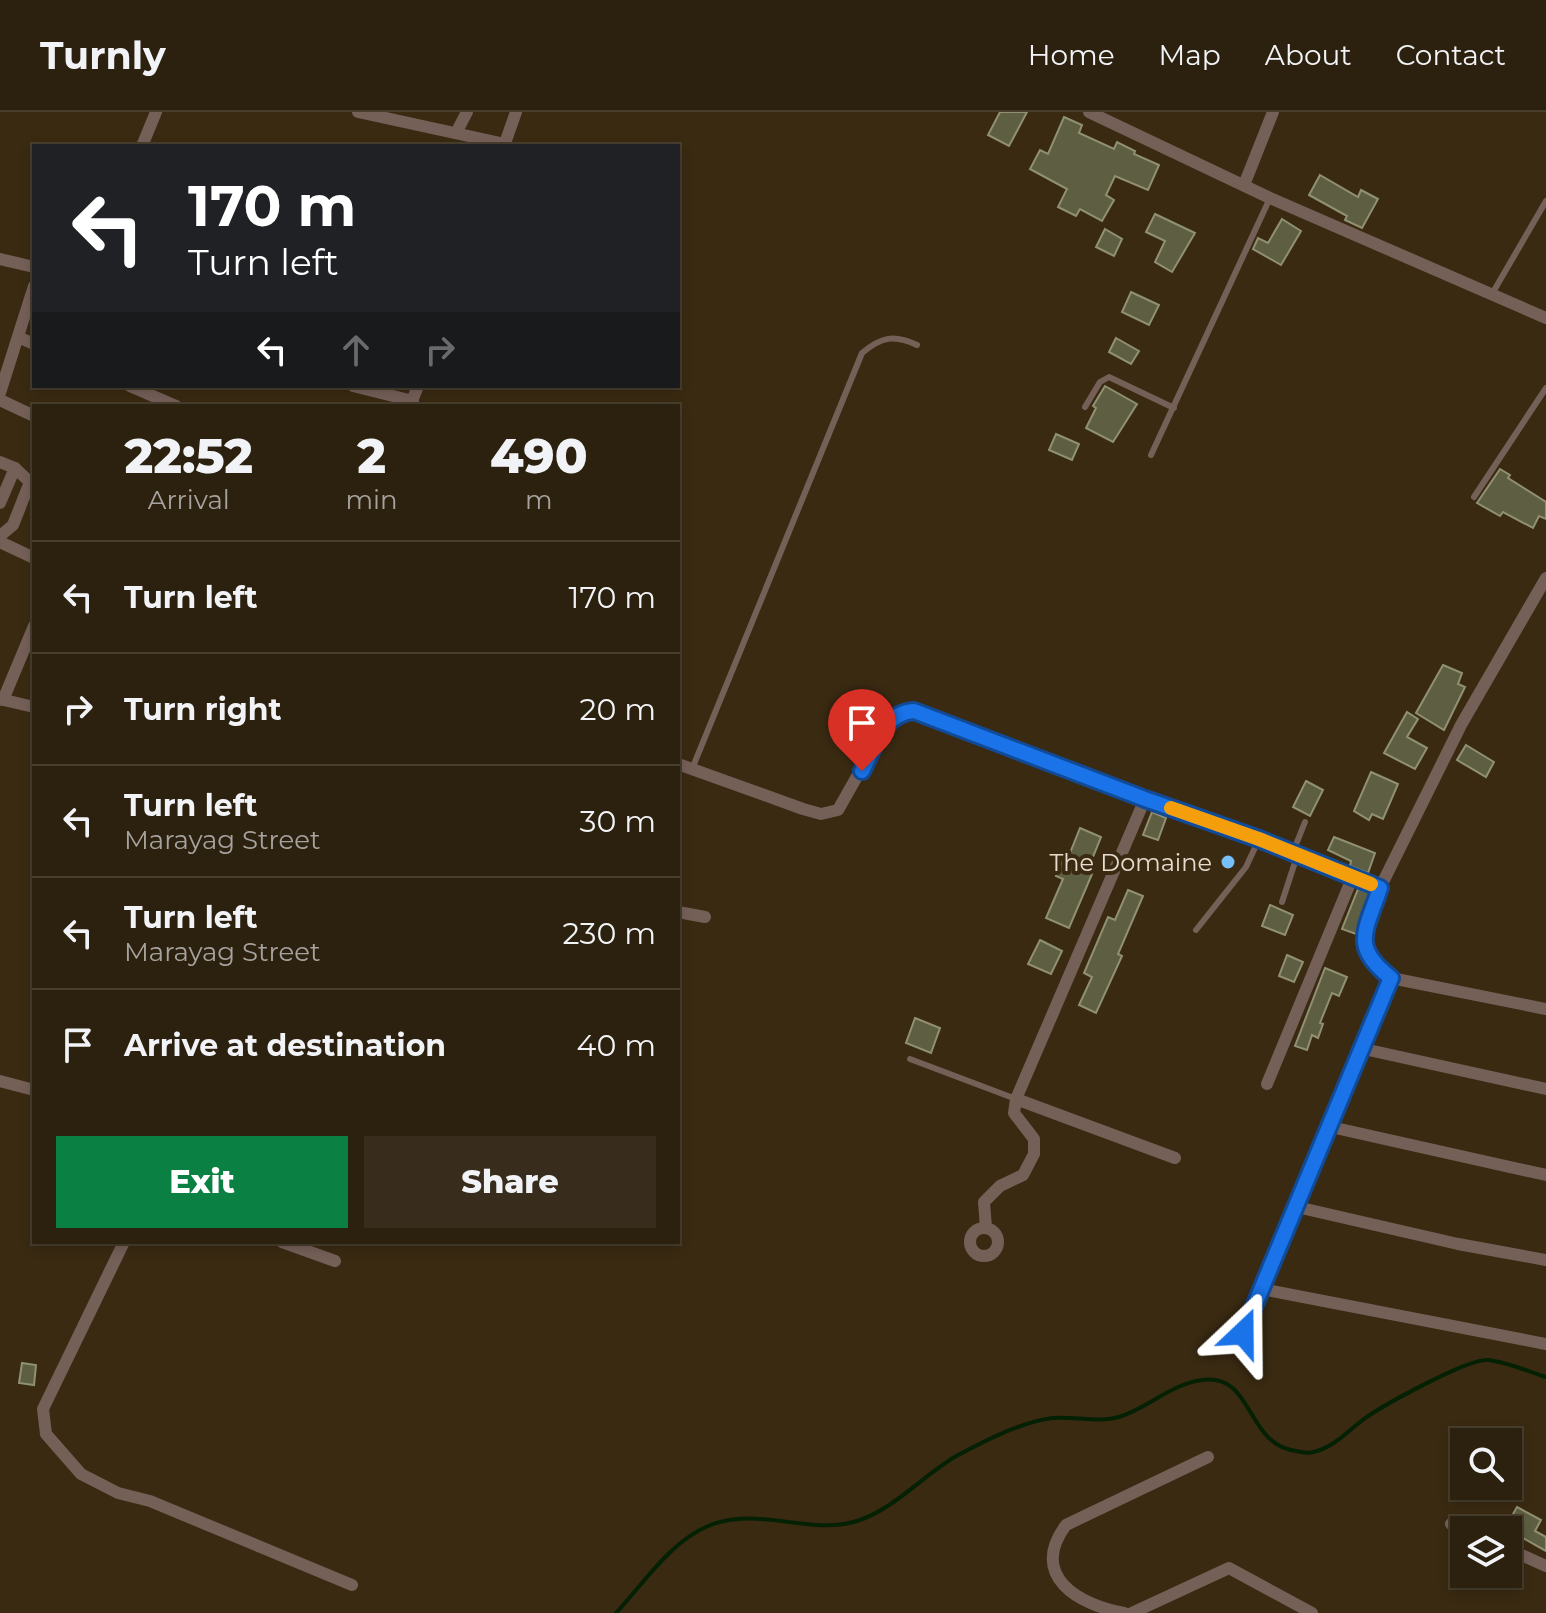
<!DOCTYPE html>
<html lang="en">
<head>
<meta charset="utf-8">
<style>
  body { margin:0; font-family:Montserrat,sans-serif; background:#382d1c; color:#f1f3f6; height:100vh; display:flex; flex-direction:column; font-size:30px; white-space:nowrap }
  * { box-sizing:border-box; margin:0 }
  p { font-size:26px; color:#a6a39e }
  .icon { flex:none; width:44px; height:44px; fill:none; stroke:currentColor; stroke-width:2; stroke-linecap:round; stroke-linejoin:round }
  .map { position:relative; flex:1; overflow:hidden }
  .sheet { position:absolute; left:32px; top:292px; width:648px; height:840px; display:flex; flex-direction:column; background:#2c200e; border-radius:0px; box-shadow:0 4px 12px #0003,0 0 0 2px #483e2e }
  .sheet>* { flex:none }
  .hud { position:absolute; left:32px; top:32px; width:648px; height:244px; border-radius:0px; box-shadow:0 4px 12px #0003,0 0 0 2px #483e2e; background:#202124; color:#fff; overflow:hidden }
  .tools { position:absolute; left:1450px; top:1316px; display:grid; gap:16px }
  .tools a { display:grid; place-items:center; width:72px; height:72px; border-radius:0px; background:#2c200e; box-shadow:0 4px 12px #0003,0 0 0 2px #483e2e; font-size:40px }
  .pin { position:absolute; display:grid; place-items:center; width:68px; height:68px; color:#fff; margin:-82px -34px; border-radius:50% 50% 50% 0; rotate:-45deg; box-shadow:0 0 8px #0007 }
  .pin .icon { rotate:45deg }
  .me { position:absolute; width:88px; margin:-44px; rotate:23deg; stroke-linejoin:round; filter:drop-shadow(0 0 6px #0008) }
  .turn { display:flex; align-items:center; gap:28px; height:168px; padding:0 24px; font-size:36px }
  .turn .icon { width:104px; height:104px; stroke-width:2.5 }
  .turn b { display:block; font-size:56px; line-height:68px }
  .lanes { display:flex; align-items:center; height:76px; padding:0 24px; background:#0003; justify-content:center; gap:40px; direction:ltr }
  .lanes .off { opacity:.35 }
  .eta { display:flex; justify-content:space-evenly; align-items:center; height:136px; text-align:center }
  .eta b { font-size:48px; font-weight:800; line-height:56px }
  .primary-button { display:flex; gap:16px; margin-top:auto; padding:16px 24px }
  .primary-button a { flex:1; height:92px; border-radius:0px; background:#0b8043; color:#fff; font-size:32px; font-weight:800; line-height:92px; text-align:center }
  .primary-button a+a { background:#382d1c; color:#f1f3f6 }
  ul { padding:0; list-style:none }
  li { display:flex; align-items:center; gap:24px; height:112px; padding:0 24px; border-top:2px solid #483e2e }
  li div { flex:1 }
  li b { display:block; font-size:30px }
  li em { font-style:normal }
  header { display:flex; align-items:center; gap:48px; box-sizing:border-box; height:112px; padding:0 40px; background:#2c200e; border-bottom:2px solid #483e2e }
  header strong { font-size:38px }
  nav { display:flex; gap:44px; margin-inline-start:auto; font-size:28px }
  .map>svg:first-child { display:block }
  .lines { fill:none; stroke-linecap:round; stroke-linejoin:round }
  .stream { stroke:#042103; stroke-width:4 }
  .building { fill:#5e5e42; stroke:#909172; stroke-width:2 }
  .service { stroke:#756058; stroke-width:6 }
  .minor { stroke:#756058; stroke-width:12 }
  .route-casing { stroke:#114b97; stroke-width:20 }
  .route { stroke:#1a73e8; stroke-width:14 }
  .slow { stroke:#f59e0b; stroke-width:14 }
  .poi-dot { fill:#77c0f7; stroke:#3a2a12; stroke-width:3 }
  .labels { text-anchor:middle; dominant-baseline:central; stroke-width:8; stroke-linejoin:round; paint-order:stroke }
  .poi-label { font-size:24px; fill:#e6dcce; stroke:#3a2a12; text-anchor:end }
</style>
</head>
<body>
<header>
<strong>Turnly</strong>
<nav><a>Home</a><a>Map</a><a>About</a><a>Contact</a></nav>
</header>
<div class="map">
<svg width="1546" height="1501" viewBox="0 0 1546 1501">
  <rect width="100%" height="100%" fill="#3a2a12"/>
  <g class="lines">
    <path class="stream" d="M616,1501C643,1472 670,1430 708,1414C757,1393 809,1424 857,1409C895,1397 924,1362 958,1343C987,1328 1020,1310 1053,1306C1074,1304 1099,1311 1119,1305C1148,1296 1171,1272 1202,1268C1255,1261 1244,1332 1296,1339C1302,1340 1308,1342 1313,1340C1333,1336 1348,1319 1364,1307C1382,1294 1468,1246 1488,1248C1507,1250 1527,1259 1546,1265"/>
  </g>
  <g class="building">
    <polygon points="1000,0 1027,0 1009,34 988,23"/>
    <polygon points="1064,5 1082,13 1079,21 1114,37 1117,30 1135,39 1134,42 1159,53 1148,78 1115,64 1106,83 1114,88 1102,109 1080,97 1076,104 1058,95 1067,77 1030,57 1040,38 1048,42"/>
    <polygon points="1320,63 1358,85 1361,78 1378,87 1362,116 1345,108 1347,104 1309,83"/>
    <polygon points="1155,102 1195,121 1172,160 1155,150 1165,129 1146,120"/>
    <polygon points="1282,107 1301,119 1281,153 1253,137 1258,126 1268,131"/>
    <polygon points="1105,117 1122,127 1114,144 1096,135"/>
    <polygon points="1131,180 1159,193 1149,213 1122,200"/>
    <polygon points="1116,226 1139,239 1131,252 1109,240"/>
    <polygon points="1105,274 1137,292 1113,330 1086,316 1096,296 1093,294"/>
    <polygon points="1056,322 1079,332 1072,348 1049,338"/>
    <polygon points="1500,357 1510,363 1508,366 1546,390 1546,407 1539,404 1533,416 1503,400 1500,404 1477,391"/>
    <polygon points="1443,553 1462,561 1458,572 1465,575 1444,618 1416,601"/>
    <polygon points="1407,600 1418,607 1407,625 1427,636 1415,657 1384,641"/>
    <polygon points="1466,633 1494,650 1486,665 1457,648"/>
    <polygon points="1371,660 1398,672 1383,707 1372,702 1369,708 1354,699"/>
    <polygon points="1306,669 1323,678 1310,704 1293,695"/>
    <polygon points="1152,700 1166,706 1158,728 1143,723"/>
    <polygon points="1080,716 1101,725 1087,760 1092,762 1069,816 1046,806 1063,767 1056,764 1062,750 1066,751"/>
    <polygon points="1334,725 1375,741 1368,761 1350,754 1351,749 1328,738"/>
    <polygon points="1358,777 1369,781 1356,822 1342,817"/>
    <polygon points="1128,778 1143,784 1118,842 1122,844 1096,901 1079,893 1092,865 1084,861 1108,805 1115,808"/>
    <polygon points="1270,793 1293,803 1285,823 1262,814"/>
    <polygon points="1040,828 1062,839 1051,862 1028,852"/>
    <polygon points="1287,843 1303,850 1294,870 1279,864"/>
    <polygon points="1325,856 1347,865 1339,884 1332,881 1320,911 1323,912 1318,926 1312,923 1307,938 1295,934"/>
    <polygon points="915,906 940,916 931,941 906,931"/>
    <polygon points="22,1251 36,1253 34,1273 19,1271"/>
    <polygon points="1517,1395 1541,1408 1535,1419 1546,1425 1546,1439 1505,1416"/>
  </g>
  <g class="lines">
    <g class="service">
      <polyline points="1492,182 1546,89"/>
      <polyline points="1085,295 1100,270 1109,265 1174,296"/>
      <polyline points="1151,343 1270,86"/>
      <polyline points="1474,385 1546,276"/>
      <path d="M692,657L862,241C881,225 894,222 917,233"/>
      <polyline points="1293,740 1305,710"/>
      <polyline points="1282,790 1298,741"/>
      <polyline points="1196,818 1246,755 1259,727"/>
      <polyline points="910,947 1016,987"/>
    </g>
    <g class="minor">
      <polyline points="358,0 505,32"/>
      <polyline points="1089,0 1270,86 1546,206"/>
      <polyline points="456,21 467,0"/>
      <polyline points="142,34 156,0"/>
      <polyline points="504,34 516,0"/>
      <polyline points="1244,73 1273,0"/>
      <polyline points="0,147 34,155"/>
      <polyline points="18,225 34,232"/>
      <polyline points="130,274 176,294"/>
      <polyline points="353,274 413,289"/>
      <polyline points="0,281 34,174"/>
      <polyline points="0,288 34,304"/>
      <polyline points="410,294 418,274"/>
      <polyline points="0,350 15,356 34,374"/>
      <polyline points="0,391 15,356"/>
      <polyline points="0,424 13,413 30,370"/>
      <polyline points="0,430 34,446"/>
      <polyline points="1546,466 1461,613 1380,776 1363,829 1368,844 1391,866 1546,897"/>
      <polyline points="0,587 34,595"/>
      <polyline points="3,588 34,514"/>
      <polyline points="678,652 803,697 821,702 838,698 889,608 899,600 914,599 1145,687 1259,727 1380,776"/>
      <polyline points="1145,687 1016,987 1175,1046"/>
      <polyline points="678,800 705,805"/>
      <polyline points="1364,937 1546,977"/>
      <polyline points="0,969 34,978"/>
      <polyline points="1267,972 1353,764"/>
      <polyline points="1331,1015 1546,1063"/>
      <polyline points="1297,1095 1458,1132 1546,1148"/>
      <circle cx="984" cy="1130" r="14"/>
      <polyline points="986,1116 984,1090 1000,1074 1023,1063 1034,1042 1034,1027 1014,1001 1016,987"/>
      <polyline points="124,1130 43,1297 46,1322 81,1362 118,1381 150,1389 352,1473"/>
      <polyline points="282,1130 335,1149"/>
      <polyline points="1262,1177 1546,1232"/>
      <polyline points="1243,1221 1391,866"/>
      <polyline points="1451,1412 1464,1418"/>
      <polyline points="1508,1437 1546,1454"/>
      <path d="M1124,1501C1079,1493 1028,1464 1066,1413L1208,1345"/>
      <polyline points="1132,1501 1229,1456 1312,1501"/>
    </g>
  </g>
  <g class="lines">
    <g class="route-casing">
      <path id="route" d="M862,659C875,634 883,601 914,599L1145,687L1259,727L1380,776C1366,819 1350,834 1391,866L1243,1221"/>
    </g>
    <use href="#route" class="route"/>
    <polyline class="slow" points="1171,696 1259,727 1371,772"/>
  </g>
  <circle class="poi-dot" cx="1228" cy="750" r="8"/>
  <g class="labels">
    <g class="poi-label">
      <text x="1212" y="750">The Domaine</text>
    </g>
  </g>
</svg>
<div class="tools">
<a><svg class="icon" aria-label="search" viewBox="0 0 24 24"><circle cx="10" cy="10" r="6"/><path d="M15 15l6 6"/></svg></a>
<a><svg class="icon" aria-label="layers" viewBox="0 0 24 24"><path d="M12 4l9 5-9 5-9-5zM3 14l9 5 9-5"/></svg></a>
</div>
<div class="pin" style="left:862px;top:659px;background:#d93025"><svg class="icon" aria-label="arrive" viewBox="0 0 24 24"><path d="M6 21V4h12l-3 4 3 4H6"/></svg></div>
<svg class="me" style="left:1243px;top:1221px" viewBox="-20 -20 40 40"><path d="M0-17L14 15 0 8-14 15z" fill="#1a73e8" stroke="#fff" stroke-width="4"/></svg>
<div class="hud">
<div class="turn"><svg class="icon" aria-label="left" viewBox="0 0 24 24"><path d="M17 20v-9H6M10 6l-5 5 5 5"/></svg><div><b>170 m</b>Turn left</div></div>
<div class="lanes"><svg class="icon" aria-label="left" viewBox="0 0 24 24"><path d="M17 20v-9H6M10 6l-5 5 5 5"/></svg><svg class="icon off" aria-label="ahead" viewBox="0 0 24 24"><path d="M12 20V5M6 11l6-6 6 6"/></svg><svg class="icon off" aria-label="right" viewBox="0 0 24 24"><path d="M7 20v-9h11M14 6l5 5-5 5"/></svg></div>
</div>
<section class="sheet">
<div class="eta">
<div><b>22:52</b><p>Arrival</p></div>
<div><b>2</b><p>min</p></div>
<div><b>490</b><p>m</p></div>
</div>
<ul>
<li><svg class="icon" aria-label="left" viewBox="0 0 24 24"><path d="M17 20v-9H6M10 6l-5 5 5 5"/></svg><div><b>Turn left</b></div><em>170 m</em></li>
<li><svg class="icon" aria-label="right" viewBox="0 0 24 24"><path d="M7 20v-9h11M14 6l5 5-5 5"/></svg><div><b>Turn right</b></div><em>20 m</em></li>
<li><svg class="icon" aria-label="left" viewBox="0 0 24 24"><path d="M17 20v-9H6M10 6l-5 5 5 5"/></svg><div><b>Turn left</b><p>Marayag Street</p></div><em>30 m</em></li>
<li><svg class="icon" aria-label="left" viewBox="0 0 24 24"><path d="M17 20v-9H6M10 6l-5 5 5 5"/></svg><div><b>Turn left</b><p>Marayag Street</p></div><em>230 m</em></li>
<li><svg class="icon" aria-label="arrive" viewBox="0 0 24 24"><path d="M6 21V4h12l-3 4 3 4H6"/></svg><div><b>Arrive at destination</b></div><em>40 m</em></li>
</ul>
<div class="primary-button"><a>Exit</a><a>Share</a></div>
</section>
</div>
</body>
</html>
